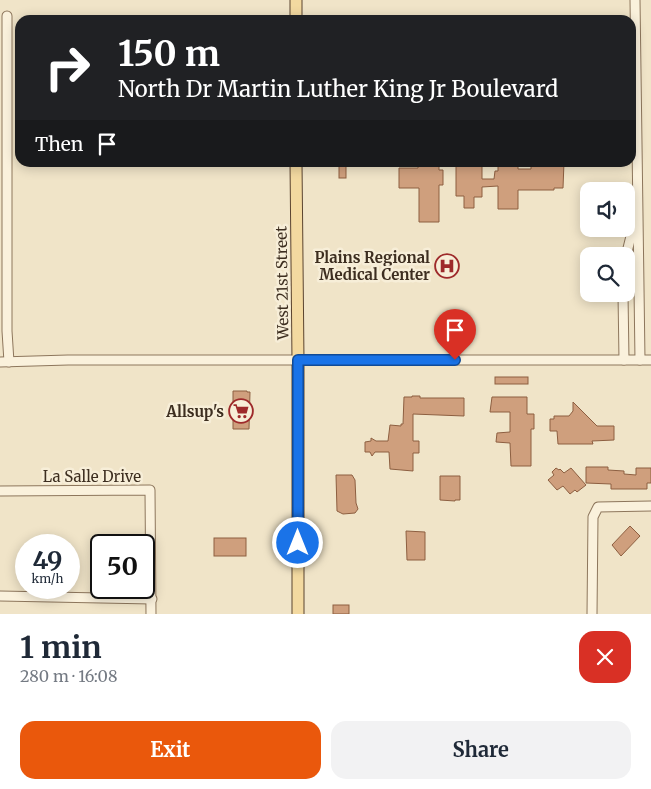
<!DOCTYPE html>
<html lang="en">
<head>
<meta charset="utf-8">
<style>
  body { margin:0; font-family:Merriweather,serif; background:#f2f2f3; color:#1f2937; height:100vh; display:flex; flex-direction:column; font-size:19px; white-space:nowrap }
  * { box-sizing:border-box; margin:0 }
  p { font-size:16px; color:#747a83 }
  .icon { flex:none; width:28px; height:28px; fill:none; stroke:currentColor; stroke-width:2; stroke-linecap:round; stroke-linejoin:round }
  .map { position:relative; height:614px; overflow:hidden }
  .side { display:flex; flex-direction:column; background:#fff; flex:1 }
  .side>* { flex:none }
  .guide { position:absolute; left:15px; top:15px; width:621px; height:152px; border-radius:15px; box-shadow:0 2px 12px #0003; background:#202124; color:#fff; overflow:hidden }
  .buttons { position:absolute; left:580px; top:182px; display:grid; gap:10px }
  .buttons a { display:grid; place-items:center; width:55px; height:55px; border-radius:10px; background:#fff; box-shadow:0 2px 12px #0003; font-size:25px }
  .speed { position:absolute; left:15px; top:534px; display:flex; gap:10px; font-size:25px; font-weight:700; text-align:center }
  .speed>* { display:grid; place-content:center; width:65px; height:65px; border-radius:50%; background:#fff; box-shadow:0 2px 12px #0003; line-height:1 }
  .speed small { font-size:12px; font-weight:400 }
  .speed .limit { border:2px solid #111; border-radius:8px; background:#fff; color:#111 }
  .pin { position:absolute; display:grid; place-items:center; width:42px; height:42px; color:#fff; margin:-51px -21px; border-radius:50% 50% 50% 0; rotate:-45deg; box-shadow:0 0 5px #0007 }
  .pin .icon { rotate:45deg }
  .me { position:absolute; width:55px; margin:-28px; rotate:0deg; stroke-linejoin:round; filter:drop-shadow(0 0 4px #0008) }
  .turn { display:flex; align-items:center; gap:18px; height:105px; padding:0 20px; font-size:22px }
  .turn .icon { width:65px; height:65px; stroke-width:2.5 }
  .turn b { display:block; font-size:35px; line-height:42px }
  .then { display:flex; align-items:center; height:48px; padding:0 20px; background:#0003; gap:10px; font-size:19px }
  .round { display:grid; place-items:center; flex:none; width:52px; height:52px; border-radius:15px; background:#f2f2f3 }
  .summary { display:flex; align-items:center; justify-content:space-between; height:85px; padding:0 20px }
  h1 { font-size:30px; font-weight:700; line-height:38px }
  .action { display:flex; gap:10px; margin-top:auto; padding:10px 20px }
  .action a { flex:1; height:58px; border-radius:15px; background:#ea580c; color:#fff; font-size:20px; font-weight:700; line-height:58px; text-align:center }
  .action a+a { background:#f2f2f3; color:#1f2937 }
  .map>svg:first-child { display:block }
  .building { fill:#cf9f7d; stroke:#8d5f41 }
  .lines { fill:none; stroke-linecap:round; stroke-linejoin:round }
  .minor-casing { stroke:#8d765c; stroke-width:11 }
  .major-casing { stroke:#5b4430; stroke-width:13 }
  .minor { stroke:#faf1dc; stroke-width:9 }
  .major { stroke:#f3d9a0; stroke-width:11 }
  .route-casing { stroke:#114b97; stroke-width:12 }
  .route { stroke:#1a73e8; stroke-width:9 }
  .labels { text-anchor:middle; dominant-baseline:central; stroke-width:5; stroke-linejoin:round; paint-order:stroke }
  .poi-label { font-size:15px; font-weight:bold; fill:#3d2e20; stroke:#f7eed8; text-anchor:end }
  .street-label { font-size:15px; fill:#3d2e20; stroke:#f7eed8 }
</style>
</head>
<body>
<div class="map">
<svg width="651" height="614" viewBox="0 0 651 614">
  <rect width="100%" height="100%" fill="#f0e4c8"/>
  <g class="building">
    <rect x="339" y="162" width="7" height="16"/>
    <polygon points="418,162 439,162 439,170 443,170 443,185 439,185 439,222 419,222 419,188 399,188 399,168 418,168"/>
    <polygon points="456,162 482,162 482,179 494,179 495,171 498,171 498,162 518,162 518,169 531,169 531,162 564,162 563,188 554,188 554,190 518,190 518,209 498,209 498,186 482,187 482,197 474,197 474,208 464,208 464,196 456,196"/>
    <rect x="495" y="377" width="33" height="7"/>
    <polygon points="233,391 247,391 247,392 250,392 249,429 233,429"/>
    <polygon points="412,396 420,396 420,398 464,398 464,416 413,414 413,441 419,441 419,453 413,453 413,471 390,469 389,452 375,452 372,456 370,452 365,452 365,442 371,441 371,438 376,441 388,441 390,425 401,426 401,424 403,424 404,397 412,397"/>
    <polygon points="492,397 527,397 527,414 534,414 534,429 531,429 531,466 511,466 510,443 496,442 497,433 510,432 510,412 490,412"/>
    <polygon points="573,402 597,426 614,426 614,440 592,441 593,444 558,444 557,431 550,431 550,419 554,419 554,416 569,416 573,411"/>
    <polygon points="586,467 608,467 608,470 624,471 624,474 636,475 636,468 651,468 651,483 647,483 647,489 611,489 611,484 586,483"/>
    <polygon points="556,468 559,470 560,469 564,473 571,468 586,485 577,492 575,490 570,494 563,486 557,490 548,480 554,475 552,472"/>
    <polygon points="336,475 352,475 355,480 356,503 358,509 355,513 343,514 337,511"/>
    <polygon points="440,476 460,476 460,500 455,500 455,501 440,500"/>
    <polygon points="630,526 640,536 621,556 612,545"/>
    <polygon points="406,531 425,532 425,560 407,560"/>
    <rect x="214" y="538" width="32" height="18"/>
    <rect x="333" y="605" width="16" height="9"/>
  </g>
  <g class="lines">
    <g class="minor-casing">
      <g id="minor">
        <polyline points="635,0 640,360"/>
        <polyline points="7,16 7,331 9,362"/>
        <polyline points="626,256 636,216"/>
        <polyline points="623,294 624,360"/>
        <polyline points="0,362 68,360 651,360"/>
        <polyline points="0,491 150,490 151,614"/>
        <polyline points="0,596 152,599"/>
        <polyline points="592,614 593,517 598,507 651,506"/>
      </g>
    </g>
    <g class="major-casing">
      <g id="major">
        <polyline points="296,0 296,20"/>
        <polyline points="296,162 298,360 298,614"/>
      </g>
    </g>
    <use href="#minor" class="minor"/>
    <use href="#major" class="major"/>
  </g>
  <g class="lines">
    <g class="route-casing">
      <polyline id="route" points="298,543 298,360 455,360"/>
    </g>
    <use href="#route" class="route"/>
  </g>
  <defs>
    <g id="hospital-ring" transform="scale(1.25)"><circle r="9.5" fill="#f7eed8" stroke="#9e2a2b" stroke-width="1.5"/><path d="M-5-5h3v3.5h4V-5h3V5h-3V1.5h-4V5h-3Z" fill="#9e2a2b"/></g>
    <g id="supermarket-ring" transform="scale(1.25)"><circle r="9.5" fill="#f7eed8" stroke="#9e2a2b" stroke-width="1.5"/><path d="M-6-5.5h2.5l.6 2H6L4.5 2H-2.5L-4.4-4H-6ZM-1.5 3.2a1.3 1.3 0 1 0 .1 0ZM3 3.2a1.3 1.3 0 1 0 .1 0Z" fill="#9e2a2b"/></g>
  </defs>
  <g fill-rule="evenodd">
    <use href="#hospital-ring" x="447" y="266"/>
    <use href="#supermarket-ring" x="241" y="411"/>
  </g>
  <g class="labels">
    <g class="poi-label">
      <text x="430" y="257">Plains Regional<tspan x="430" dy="17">Medical Center</tspan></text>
      <text x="224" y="411">Allsup's</text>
    </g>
    <g class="street-label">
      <text transform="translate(282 283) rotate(-91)">West 21st Street</text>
      <text x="92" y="476">La Salle Drive</text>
    </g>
  </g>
</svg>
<div class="buttons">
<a><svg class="icon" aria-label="sound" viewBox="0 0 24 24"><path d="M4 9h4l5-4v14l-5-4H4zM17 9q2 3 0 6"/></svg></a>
<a><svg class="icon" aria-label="search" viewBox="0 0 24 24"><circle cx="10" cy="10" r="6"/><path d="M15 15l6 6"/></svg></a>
</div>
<div class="speed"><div>49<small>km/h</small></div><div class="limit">50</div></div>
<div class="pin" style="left:455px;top:360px;background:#d93025"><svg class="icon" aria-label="arrive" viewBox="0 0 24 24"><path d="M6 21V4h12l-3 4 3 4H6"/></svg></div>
<svg class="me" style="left:298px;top:543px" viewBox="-20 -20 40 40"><circle r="17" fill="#1a73e8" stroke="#fff" stroke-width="3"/><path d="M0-11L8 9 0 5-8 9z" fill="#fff"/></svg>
<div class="guide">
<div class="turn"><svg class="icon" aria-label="right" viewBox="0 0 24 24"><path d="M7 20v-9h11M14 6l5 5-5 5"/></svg><div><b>150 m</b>North Dr Martin Luther King Jr Boulevard</div></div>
<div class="then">Then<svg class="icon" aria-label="arrive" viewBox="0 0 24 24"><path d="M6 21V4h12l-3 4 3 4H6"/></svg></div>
</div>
</div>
<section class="side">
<div class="summary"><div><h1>1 min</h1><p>280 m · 16:08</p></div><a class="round" style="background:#d93025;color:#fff"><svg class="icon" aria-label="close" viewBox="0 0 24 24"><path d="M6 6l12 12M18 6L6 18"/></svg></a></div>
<div class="action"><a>Exit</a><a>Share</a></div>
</section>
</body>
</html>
